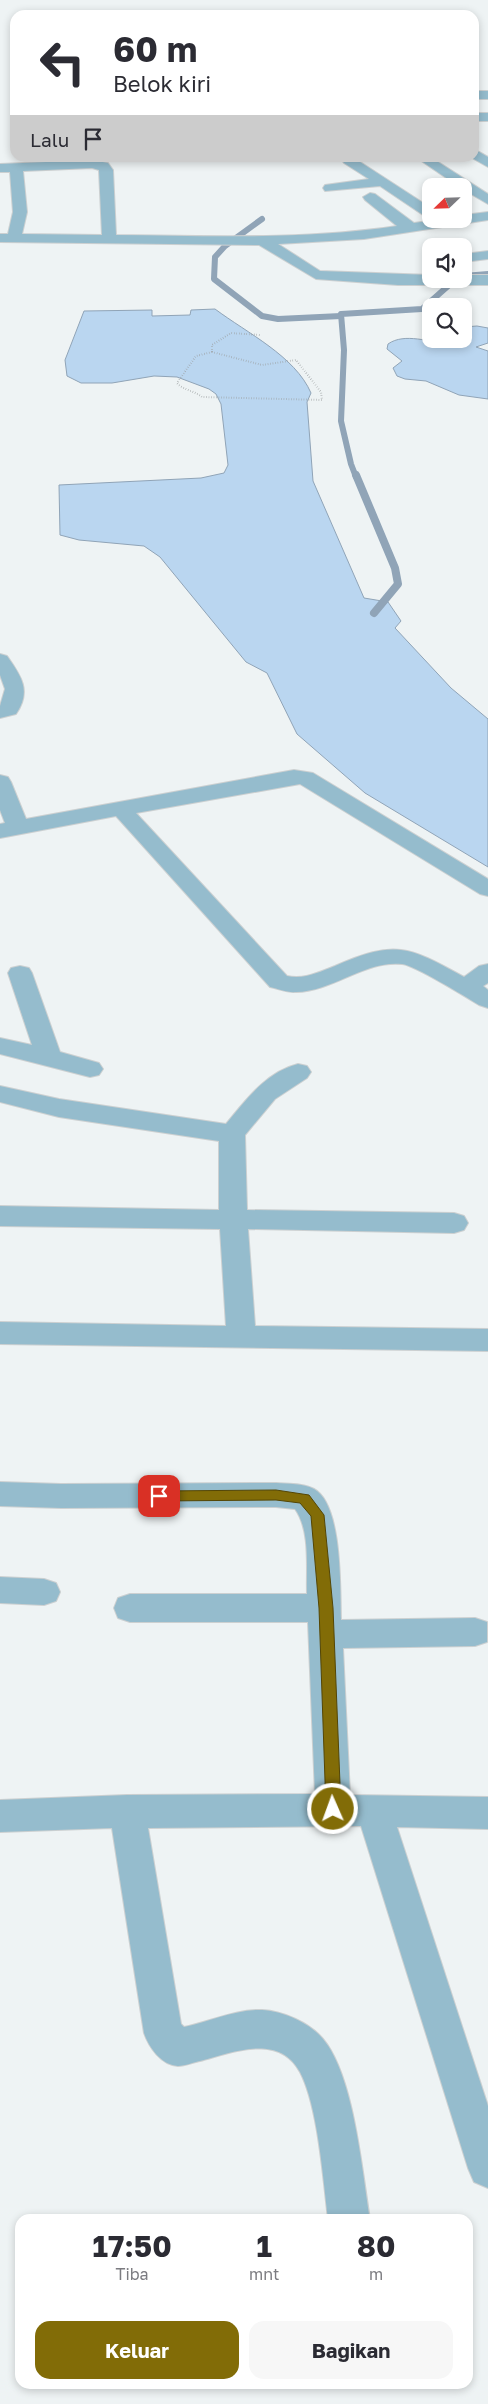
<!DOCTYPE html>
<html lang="id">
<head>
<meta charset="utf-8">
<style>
  body { margin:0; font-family:"Golos Text",sans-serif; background:#f7f7f7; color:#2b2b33; height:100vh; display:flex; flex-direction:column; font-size:19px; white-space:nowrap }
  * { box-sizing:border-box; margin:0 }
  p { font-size:16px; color:#7c7c81 }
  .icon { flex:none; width:28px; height:28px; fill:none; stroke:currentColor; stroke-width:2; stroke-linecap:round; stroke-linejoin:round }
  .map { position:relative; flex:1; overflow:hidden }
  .drawer { position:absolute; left:15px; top:2214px; width:458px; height:175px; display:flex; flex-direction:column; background:#fff; border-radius:15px; box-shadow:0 2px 8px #0003 }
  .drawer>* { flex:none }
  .top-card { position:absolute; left:10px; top:10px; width:469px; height:152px; border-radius:15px; box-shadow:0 2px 8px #0003; background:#fff; color:#2b2b33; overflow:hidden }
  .needle { width:32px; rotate:247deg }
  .buttons { position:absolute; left:422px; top:178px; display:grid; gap:10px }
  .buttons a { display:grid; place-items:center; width:50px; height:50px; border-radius:10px; background:#fff; box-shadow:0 2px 8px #0003; font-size:25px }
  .pin { position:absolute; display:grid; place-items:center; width:42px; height:42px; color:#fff; margin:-21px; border-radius:10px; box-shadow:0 2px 8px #0006 }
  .me { position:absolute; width:55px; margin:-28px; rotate:358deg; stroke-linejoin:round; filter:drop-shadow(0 0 4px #0008) }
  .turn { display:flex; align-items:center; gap:18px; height:105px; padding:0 20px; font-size:22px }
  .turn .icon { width:65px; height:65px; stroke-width:2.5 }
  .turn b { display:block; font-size:35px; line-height:42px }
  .then { display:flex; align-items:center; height:48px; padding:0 20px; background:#0003; gap:10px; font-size:19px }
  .eta { display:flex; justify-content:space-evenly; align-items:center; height:85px; text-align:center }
  .eta b { font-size:30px; font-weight:700; line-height:35px }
  .primary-button { display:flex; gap:10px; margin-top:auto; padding:10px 20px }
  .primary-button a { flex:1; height:58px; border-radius:15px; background:#826c07; color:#fff; font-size:20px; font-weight:700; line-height:58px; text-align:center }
  .primary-button a+a { background:#f7f7f7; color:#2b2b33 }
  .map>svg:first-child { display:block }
  .water { fill:#bad6f0; stroke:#90a4b7 }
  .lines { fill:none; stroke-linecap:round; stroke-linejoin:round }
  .stream-far1 { stroke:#90a4b7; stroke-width:6 }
  .stream { stroke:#90a4b7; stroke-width:8 }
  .minor-casing { stroke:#ccd0d1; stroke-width:2 }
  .path { stroke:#9b9fa0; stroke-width:2; stroke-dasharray:0.5 2; stroke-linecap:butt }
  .minor { fill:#95bccd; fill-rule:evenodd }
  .route { fill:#826c07; stroke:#544605 }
</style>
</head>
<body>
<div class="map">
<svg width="488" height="2404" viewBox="0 0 488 2404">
  <rect width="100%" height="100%" fill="#eef3f4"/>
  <g class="water">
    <path d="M215,309C247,333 295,356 311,393L307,402L313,481L364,598L388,602L401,621L395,628L451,688L488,719V867L365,793L297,734L267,673L246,662L160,557L144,546L79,540L60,535L59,485L201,478L224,473L228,465L221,404L216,394L209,389L177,377L154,376L112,383H81L67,376L65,360L84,311L152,310V316L190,315L191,310Z"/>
    <path d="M477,326L488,328V343L476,347L488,351V399L459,395L426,381L405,379L397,376L393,368L402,361L387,349L388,344C405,332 430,343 449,343L452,341L451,339H464V327Z"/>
  </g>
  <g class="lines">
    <g class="stream-far1">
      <polyline points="262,219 225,246 215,257 214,279 262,316 278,319 341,316"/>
      <polyline points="464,276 488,274"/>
      <polyline points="356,477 351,464 341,421 344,350 341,314 422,309 456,279"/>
    </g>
    <polyline class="stream" points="356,475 395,568 398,584 374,613"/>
    <g class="minor-casing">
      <g id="minor">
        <rect x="474" y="91" width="14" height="8"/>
        <rect x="474" y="113" width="14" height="8"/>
        <polygon points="474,149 488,157 488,167 472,158 474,158"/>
        <polygon points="344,158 354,158 431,208 431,218 426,217 380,186 325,191 323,188 325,185 369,179 344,163 342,160"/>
        <polygon points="417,158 432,158 488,194 488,204 464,190 464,186 458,186"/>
        <path d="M92,160L108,163L113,170L116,235C210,236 304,240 397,226L365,200L363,197L370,193L375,194L414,223L442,219H464V215L488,212V220L364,239L278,244L320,271L431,275V279H464V275H488V285H398L316,279L259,245L0,242V234H8L13,212L10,172H0V164ZM92,168L99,170L102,235L22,234L27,212L23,171Z"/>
        <polygon points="488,251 488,259 464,262 464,254"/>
        <path d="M0,654L7,656C21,676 32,691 16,714L0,718V706L5,689L0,675Z"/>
        <path d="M294,770L313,773L488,879V896L480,894L300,784L136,813L287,976C304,980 319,972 335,966C396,939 409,947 464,977L479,966L488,964V983L483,986L488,990V1008L479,1005C466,997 414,965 402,964C365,960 334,991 296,992C288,993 279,989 270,987L116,816L0,838V824L5,823L0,810V775L8,777L11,782L26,819Z"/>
        <polygon points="20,966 29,968 32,973 60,1052 99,1063 103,1069 99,1075 90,1077 0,1054 0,1038 32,1045 8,973 11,968"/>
        <path d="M298,1064L307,1066L311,1072L307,1078L275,1099L245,1135L247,1210L454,1213L464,1216L468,1223L464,1230L454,1233L248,1229L255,1326L488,1329V1351L0,1344V1322L226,1326L220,1229L0,1226V1206L219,1210V1141L59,1117L0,1102V1086L59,1099L226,1124C246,1100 266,1072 298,1064Z"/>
        <path d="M0,1482L61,1484L276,1483C288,1484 303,1483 314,1489C343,1505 340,1591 341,1620L475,1618L487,1622V1642L475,1646L343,1648L350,1795L488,1797V1829L397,1827L488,2106V2188L474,2182L468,2168L361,1826L148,1828L181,2024L184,2027C209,2022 236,2009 262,2010C283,2011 310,2023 323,2039C354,2076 362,2171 370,2219H328C323,2179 318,2106 300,2072C279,2033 234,2052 200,2061C194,2062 185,2066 178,2066C161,2065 149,2047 144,2033L112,1828L0,1832V1800L127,1795L315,1794L308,1622H130L118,1618L114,1608L118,1598L130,1594H307C306,1569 311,1531 295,1509L276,1507L61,1508L0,1506Z"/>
        <polygon points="0,1577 44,1579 56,1583 60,1592 56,1601 44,1605 0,1603"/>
      </g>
    </g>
    <g class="path">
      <path d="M212,352L262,365L296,360L321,392L322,400L202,397C195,391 183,390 177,383L196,356Z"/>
      <polyline points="212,352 212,345 231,333 260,335"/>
    </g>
    <use href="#minor" class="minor"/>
  </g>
  <polygon class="route" points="276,1490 309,1495 324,1515 333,1608 341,1809 338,1813 333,1815 328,1813 326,1809 319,1608 311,1516 300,1503 276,1500 159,1501 152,1496 159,1491"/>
</svg>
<div class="buttons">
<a><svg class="needle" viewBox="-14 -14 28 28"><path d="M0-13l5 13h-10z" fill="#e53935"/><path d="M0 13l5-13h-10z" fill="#7c7c81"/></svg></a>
<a><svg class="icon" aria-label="sound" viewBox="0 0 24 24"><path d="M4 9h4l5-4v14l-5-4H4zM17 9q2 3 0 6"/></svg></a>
<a><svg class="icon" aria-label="search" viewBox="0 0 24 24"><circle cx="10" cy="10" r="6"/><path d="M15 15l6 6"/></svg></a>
</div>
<div class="pin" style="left:159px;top:1496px;background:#d93025"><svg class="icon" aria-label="arrive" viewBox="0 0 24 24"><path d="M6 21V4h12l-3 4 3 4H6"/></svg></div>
<svg class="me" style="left:333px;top:1809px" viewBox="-20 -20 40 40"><circle r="17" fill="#826c07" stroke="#fff" stroke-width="3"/><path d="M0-11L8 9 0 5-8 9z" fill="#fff"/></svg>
<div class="top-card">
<div class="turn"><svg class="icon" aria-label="left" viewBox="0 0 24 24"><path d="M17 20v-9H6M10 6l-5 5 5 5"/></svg><div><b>60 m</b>Belok kiri</div></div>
<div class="then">Lalu<svg class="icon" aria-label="arrive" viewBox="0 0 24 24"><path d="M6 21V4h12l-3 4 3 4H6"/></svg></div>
</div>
<section class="drawer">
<div class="eta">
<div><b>17:50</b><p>Tiba</p></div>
<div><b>1</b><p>mnt</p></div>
<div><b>80</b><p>m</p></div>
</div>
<div class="primary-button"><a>Keluar</a><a>Bagikan</a></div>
</section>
</div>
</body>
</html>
